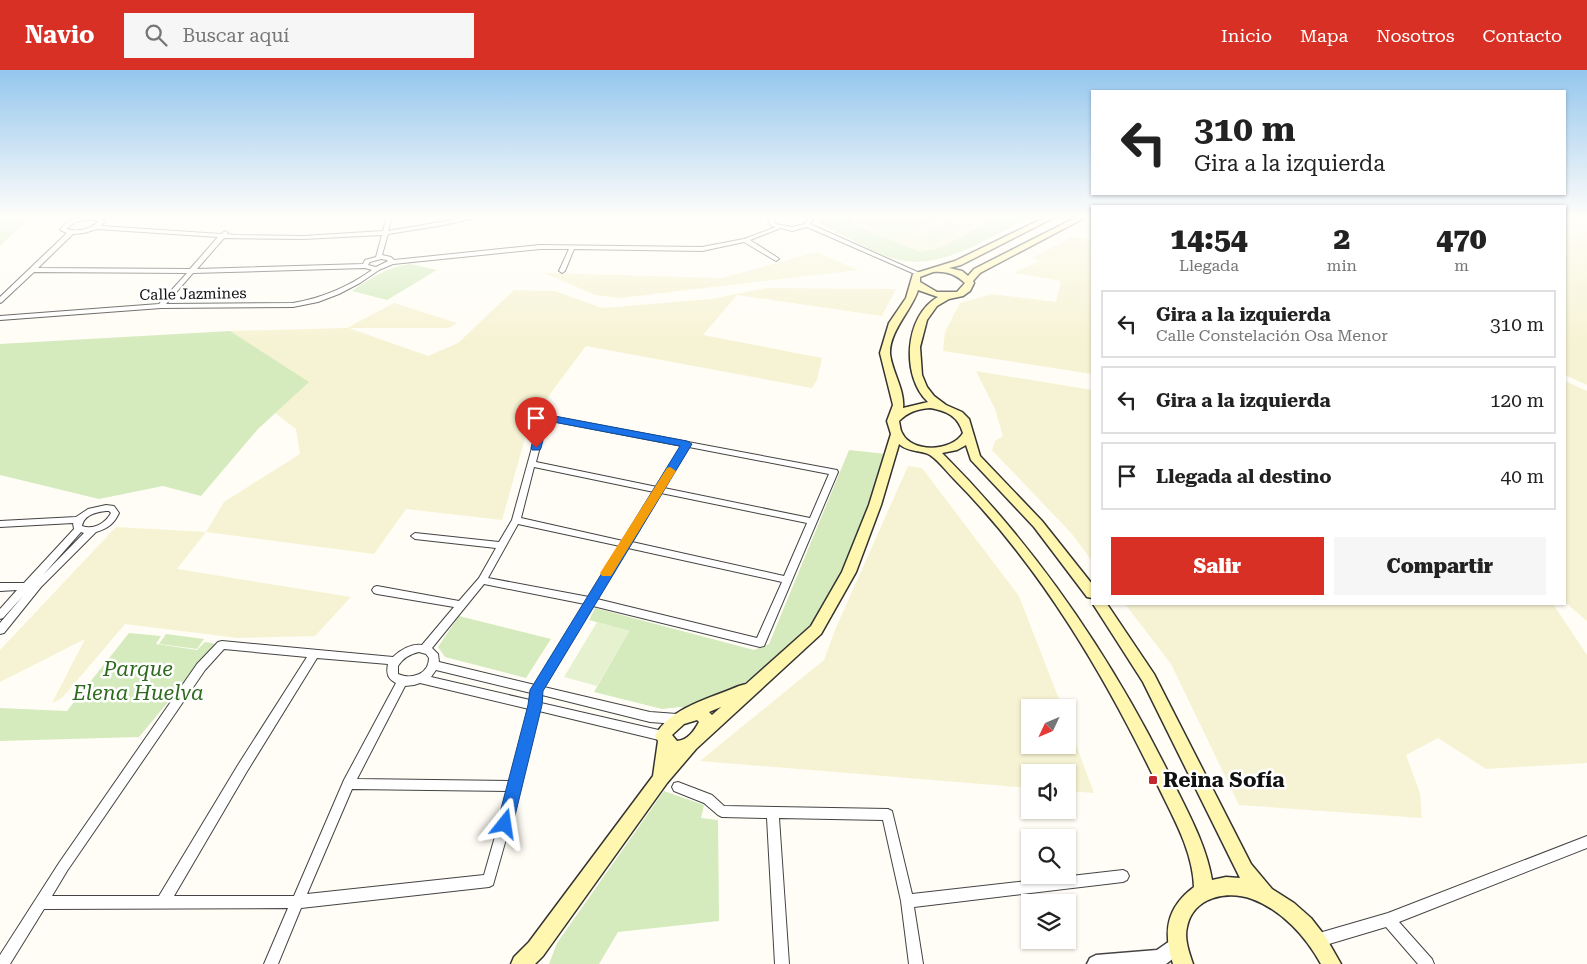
<!DOCTYPE html>
<html lang="es">
<head>
<meta charset="utf-8">
<style>
  body { margin:0; font-family:"Roboto Serif",serif; background:#f6f6f6; color:#222; height:100vh; display:flex; flex-direction:column; font-size:19px; white-space:nowrap }
  * { box-sizing:border-box; margin:0 }
  p { font-size:16px; color:#767676 }
  .icon { flex:none; width:28px; height:28px; fill:none; stroke:currentColor; stroke-width:2; stroke-linecap:round; stroke-linejoin:round }
  .map { position:relative; flex:1; overflow:hidden }
  .details { position:absolute; left:1091px; top:135px; width:475px; height:400px; display:flex; flex-direction:column; background:#fff; border-radius:0px; box-shadow:0 1px 4px #0004 }
  .details>* { flex:none }
  .banner { position:absolute; left:1091px; top:20px; width:475px; height:105px; border-radius:0px; box-shadow:0 1px 4px #0004; background:#fff; color:#222; overflow:hidden }
  .needle { width:32px; rotate:226deg }
  .buttons { position:absolute; left:1021px; top:629px; display:grid; gap:10px }
  .buttons a { display:grid; place-items:center; width:55px; height:55px; border-radius:0px; background:#fff; box-shadow:0 1px 4px #0004; font-size:25px }
  .pin { position:absolute; display:grid; place-items:center; width:42px; height:42px; color:#fff; margin:-51px -21px; border-radius:50% 50% 50% 0; rotate:-45deg; box-shadow:0 0 5px #0007 }
  .pin .icon { rotate:45deg }
  .me { position:absolute; width:55px; margin:-28px; rotate:15deg; stroke-linejoin:round; filter:drop-shadow(0 0 4px #0008) }
  .turn { display:flex; align-items:center; gap:18px; height:105px; padding:0 20px; font-size:22px }
  .turn .icon { width:65px; height:65px; stroke-width:2.5 }
  .turn b { display:block; font-size:35px; line-height:42px }
  .eta { display:flex; justify-content:space-evenly; align-items:center; height:85px; text-align:center }
  .eta b { font-size:30px; font-weight:800; line-height:35px }
  .button { display:flex; gap:10px; margin-top:auto; padding:10px 20px }
  .button a { flex:1; height:58px; border-radius:0px; background:#d93025; color:#fff; font-size:20px; font-weight:800; line-height:58px; text-align:center }
  .button a+a { background:#f6f6f6; color:#222 }
  ul { padding:0; list-style:none }
  li { display:flex; align-items:center; gap:15px; height:68px; margin:0 10px 8px; padding:0 10px; border:2px solid #e0e0e0; border-radius:0px }
  li div { flex:1 }
  li b { display:block; font-size:19px }
  li em { font-style:normal }
  header { display:flex; align-items:center; gap:30px; box-sizing:border-box; height:70px; padding:0 25px; background:#d93025; color:#fff }
  header strong { font-size:24px }
  nav { display:flex; gap:28px; margin-inline-start:auto; font-size:18px }
  .search { width:350px; height:45px; background:#f6f6f6; display:flex; align-items:center; gap:12px; box-sizing:border-box; padding:0 18px; border-radius:0px; color:#767676; font-size:19px }
  .map>svg:first-child { display:block }
  .farmland { fill:#f6f3d4 }
  .green { fill:#d5ebbd }
  .pitch { fill:#e6f2cf }
  .lines { fill:none; stroke-linecap:round; stroke-linejoin:round }
  .minor-casing { stroke:#444; stroke-width:2 }
  .tertiary-casing { stroke:#444; stroke-width:3 }
  .secondary-casing { stroke:#333; stroke-width:3 }
  .minor { fill:#fff; fill-rule:evenodd }
  .tertiary { fill:#fff; fill-rule:evenodd }
  .secondary { fill:#fff6b0; fill-rule:evenodd }
  .route { fill:#1a73e8; stroke:#114b97 }
  .slow { fill:#f59e0b }
  .poi-dot { fill:#c4262e; stroke:#fff; stroke-width:2 }
  .labels { text-anchor:middle; dominant-baseline:central; stroke-width:5; stroke-linejoin:round; paint-order:stroke }
  .far-street-label { font-size:15px; fill:#111; stroke:#fff }
  .near-park-label { font-size:21px; font-style:italic; fill:#2f6b1f; stroke:#fff }
  .near-poi-label { font-size:21px; font-weight:bold; fill:#111; stroke:#fff; text-anchor:start }
</style>
</head>
<body>
<header>
<strong>Navio</strong>
<div class="search"><svg class="icon" aria-label="search" viewBox="0 0 24 24"><circle cx="10" cy="10" r="6"/><path d="M15 15l6 6"/></svg>Buscar aquí</div>
<nav><a>Inicio</a><a>Mapa</a><a>Nosotros</a><a>Contacto</a></nav>
</header>
<div class="map">
<svg width="1587" height="894" viewBox="0 0 1587 894">
  <rect width="100%" height="100%" fill="#fffdf5"/>
  <g class="farmland">
    <polygon points="852,147 999,147 940,178 920,182 853,154"/>
    <polygon points="1565,147 1587,147 1587,315 1565,305"/>
    <polygon points="1073,166 1092,171 1092,304 943,281 945,262 960,233 992,224 1056,232 1061,211 1014,203 1039,191 1032,188"/>
    <polygon points="816,182 858,200 620,228 595,225 544,203 722,208"/>
    <polygon points="766,218 896,219 882,246 737,225 703,265 822,288 817,310 812,318 586,276 553,320 527,361 502,450 406,439 374,484 206,462 177,499 351,527 315,566 238,568 125,554 62,628 52,633 85,569 0,612 0,580 116,457 206,462 224,432 300,384 296,359 275,343 308,312 230,261 347,258 394,233 457,253 449,258 349,258 428,286 458,273 514,220 555,221 602,238 711,229"/>
    <polygon points="976,301 1092,320 1092,491 1072,464 992,380 995,371 1003,366 995,339"/>
    <polygon points="1565,311 1587,321 1587,551 1565,532"/>
    <polygon points="908,396 922,398 1019,526 1062,637 1030,638 1030,675 1068,675 1068,653 1094,723 1068,721 1068,702 1030,702 1030,718 700,691 824,590 835,560"/>
    <polygon points="1125,534 1553,534 1587,585 1587,693 1486,699 1438,668 1406,685 1420,723 1422,748 1239,735 1171,594"/>
  </g>
  <g class="green">
    <polygon points="0,147 34,147 27,150 0,176"/>
    <path d="M818,147H852L853,154L920,182L940,178L999,147H1031C991,166 941,202 895,189C872,182 841,164 819,153Z"/>
    <path d="M411,194L437,200L387,230L352,221C371,208 388,196 411,194Z"/>
    <polygon points="230,261 309,312 258,359 201,426 163,416 99,429 0,405 0,274"/>
    <path d="M849,380L886,384C864,449 846,522 796,571C769,597 735,618 706,641L680,637L662,639L594,622L629,561L589,550L595,538L754,580L769,574Z"/>
    <polygon points="459,546 551,569 526,608 445,587 438,577"/>
    <polygon points="129,563 161,566 156,574 197,580 205,572 216,574 139,667 0,671 0,638 67,641"/>
    <polygon points="166,564 204,569 197,579 159,574"/>
    <polygon points="664,721 704,735 701,748 718,750 719,851 618,862 599,894 549,894 557,873"/>
  </g>
  <g class="pitch">
    <polygon points="865,147 943,147 896,169 854,152"/>
    <polygon points="947,151 964,157 930,176 913,169"/>
    <polygon points="597,552 629,561 597,616 564,607"/>
  </g>
  <g class="lines">
    <g class="minor-casing">
      <g id="minor">
        <path d="M84,147C92,147 98,146 105,151L101,156L221,164L225,161L228,163L227,164L234,165L303,166L383,161L387,147H392L388,161L470,147H480L438,156L388,164L382,185L391,187L394,190L540,175L702,177L744,169L776,157L771,156L768,152L771,147H776L774,152L775,154L792,157L805,154L807,150L806,147H810L813,150L810,154L922,204L917,205L807,157L792,161L781,158L750,170L778,188L779,189L776,191L744,172L702,181L574,179L565,201L562,203L559,201L569,179H540L393,194L379,200L360,213L339,224L318,232L293,237L161,238L0,250V246L159,234L187,203L34,202L2,232L0,233V227L67,163L60,160C66,151 74,148 84,147ZM87,150H95L99,151C90,160 78,162 66,159L75,152ZM97,159L218,167L190,199L38,198L73,164L84,163ZM382,165L376,187L365,190L363,194L197,199L224,168L303,169ZM381,189L387,190L388,191L376,197L368,195L370,192ZM365,198L372,200C348,217 322,228 293,233L166,234L193,203Z"/>
        <path d="M541,345H544L837,400L838,402L764,576L760,577L593,536L544,617L650,642L677,644L681,646L682,649L681,652L677,654L650,652L542,625L541,633L663,661L667,663L669,666L667,669L663,671L539,641L521,716L493,815L489,817L301,838L278,894H264L288,838L44,839L10,894H0V885L59,793L197,594L218,572L222,571L393,587C400,580 412,573 422,575L454,537L377,524L374,523L372,520L374,517L377,516L459,531L479,508L496,478L415,469L411,466L415,463L499,472L512,450ZM547,350L682,376L657,417L536,392ZM689,377L829,404L810,448L664,418ZM534,397L654,422L623,471L521,448ZM661,423L807,453L784,506L632,472ZM518,454L620,476L589,527L488,508ZM628,478L782,512L757,568L597,529ZM484,514L585,534L535,615L439,592L438,584L432,578ZM224,579L307,587L238,695L159,826H52L67,801L205,600ZM419,582L426,584L429,588C429,604 412,610 398,604V596C403,588 410,584 419,582ZM317,588L388,594C386,604 388,609 396,613L344,710L294,826H174L246,703ZM436,600L531,623L530,630L431,607ZM420,613L529,639L511,711L357,709L405,616L414,615ZM352,719L508,721L484,805L307,824Z"/>
        <path d="M106,435L114,436L119,443C114,454 107,459 96,462L41,517L4,563L0,564V553L23,526L3,548L0,549V539L17,520L0,521V513H24L74,459L73,453L0,457V451L76,447L88,439ZM106,441H109L111,443C105,454 93,460 82,456C84,445 96,442 106,441ZM81,462L84,463L43,505Z"/>
        <polygon points="678,712 712,725 724,736 888,739 892,741 912,824 1123,800 1127,802 1129,806 1127,810 1123,812 914,837 923,894 909,894 901,831 883,750 779,748 789,894 775,894 767,748 722,747 718,745 704,733 674,721 672,717 674,713"/>
        <polygon points="1587,766 1587,778 1399,852 1432,889 1434,894 1418,894 1386,857 1319,877 1314,875 1312,870 1314,865 1319,863 1388,843"/>
      </g>
    </g>
    <g class="tertiary-casing">
      <polygon id="tertiary" points="1177,866 1183,869 1186,875 1183,881 1166,894 1087,894 1090,888 1096,885 1157,880"/>
    </g>
    <g class="secondary-casing">
      <path id="secondary" d="M1046,147H1055L961,195L949,198L962,201L968,206L974,199L1077,147H1086L980,203L973,211L974,213L970,221L963,226L949,229L937,236L927,250L920,277L922,305L927,317L934,326L946,335L962,342L969,349L980,386L1042,451L1092,514V528L1087,527L1034,457L971,390L966,375L957,380L942,383C1037,478 1112,588 1171,708C1187,741 1206,774 1212,810L1226,807L1240,808L1143,612L1093,534H1107L1154,604L1251,794L1272,819L1294,833L1311,848L1325,866L1341,894H1321C1306,867 1282,840 1252,829C1227,820 1193,827 1187,857C1184,869 1189,882 1193,894H1173C1163,862 1166,838 1194,817C1193,782 1174,749 1159,718C1106,607 1041,497 954,409C947,402 939,391 930,385C923,380 909,383 899,374L881,435L856,502L821,564L696,679L667,713L543,886L535,894H511L514,887L529,872L653,706L658,671L655,666C669,638 711,628 739,616L746,614L811,556L842,502L869,435L891,364L887,351L893,335L880,283L889,253L906,228L913,204L955,191ZM933,202C947,201 955,204 965,213L957,222H937L920,212V207ZM918,220L938,227C904,246 901,307 928,332L903,338C905,320 892,302 890,284C889,261 912,240 918,220ZM930,338C947,341 958,346 963,363C953,381 912,384 902,363C900,360 900,355 899,351C908,342 917,339 930,338ZM721,637L712,645L709,642ZM697,650L699,652C694,661 688,670 677,671L672,665L684,654Z"/>
    </g>
    <use href="#minor" class="minor"/>
    <use href="#tertiary" class="tertiary"/>
    <use href="#secondary" class="secondary"/>
  </g>
  <linearGradient id="sky" x2="0" y2="1"><stop stop-color="#95c6ee"/><stop offset="0.54" stop-color="#fffefa"/><stop offset="1" stop-color="#fffefa" stop-opacity="0"/></linearGradient>
  <rect width="1587" height="272" fill="url(#sky)"/>
  <polygon class="route" points="544,344 687,371 692,374 543,621 542,635 513,754 510,760 505,762 499,760 497,754 528,635 530,620 680,376 548,351 541,378 540,380 532,380 531,378 539,347"/>
  <polygon class="slow" points="670,397 676,401 611,506 602,506 600,503 602,500 667,398"/>
  <rect class="poi-dot" x="1148" y="705" width="10" height="10" rx="2.5"/>
  <g class="labels">
    <g class="far-street-label">
      <text transform="translate(193 224) rotate(-1)">Calle Jazmines</text>
    </g>
    <g class="near-park-label">
      <text x="138" y="599">Parque<tspan x="138" dy="24">Elena Huelva</tspan></text>
    </g>
    <g class="near-poi-label">
      <text x="1163" y="710">Reina Sofía</text>
    </g>
  </g>
</svg>
<div class="buttons">
<a><svg class="needle" viewBox="-14 -14 28 28"><path d="M0-13l5 13h-10z" fill="#e53935"/><path d="M0 13l5-13h-10z" fill="#767676"/></svg></a>
<a><svg class="icon" aria-label="sound" viewBox="0 0 24 24"><path d="M4 9h4l5-4v14l-5-4H4zM17 9q2 3 0 6"/></svg></a>
<a><svg class="icon" aria-label="search" viewBox="0 0 24 24"><circle cx="10" cy="10" r="6"/><path d="M15 15l6 6"/></svg></a>
<a><svg class="icon" aria-label="layers" viewBox="0 0 24 24"><path d="M12 4l9 5-9 5-9-5zM3 14l9 5 9-5"/></svg></a>
</div>
<div class="pin" style="left:536px;top:378px;background:#d93025"><svg class="icon" aria-label="arrive" viewBox="0 0 24 24"><path d="M6 21V4h12l-3 4 3 4H6"/></svg></div>
<svg class="me" style="left:505px;top:754px" viewBox="-20 -20 40 40"><path d="M0-17L14 15 0 8-14 15z" fill="#1a73e8" stroke="#fff" stroke-width="4"/></svg>
<div class="banner">
<div class="turn"><svg class="icon" aria-label="left" viewBox="0 0 24 24"><path d="M17 20v-9H6M10 6l-5 5 5 5"/></svg><div><b>310 m</b>Gira a la izquierda</div></div>
</div>
<section class="details">
<div class="eta">
<div><b>14:54</b><p>Llegada</p></div>
<div><b>2</b><p>min</p></div>
<div><b>470</b><p>m</p></div>
</div>
<ul>
<li><svg class="icon" aria-label="left" viewBox="0 0 24 24"><path d="M17 20v-9H6M10 6l-5 5 5 5"/></svg><div><b>Gira a la izquierda</b><p>Calle Constelación Osa Menor</p></div><em>310 m</em></li>
<li><svg class="icon" aria-label="left" viewBox="0 0 24 24"><path d="M17 20v-9H6M10 6l-5 5 5 5"/></svg><div><b>Gira a la izquierda</b></div><em>120 m</em></li>
<li><svg class="icon" aria-label="arrive" viewBox="0 0 24 24"><path d="M6 21V4h12l-3 4 3 4H6"/></svg><div><b>Llegada al destino</b></div><em>40 m</em></li>
</ul>
<div class="button"><a>Salir</a><a>Compartir</a></div>
</section>
</div>
</body>
</html>
